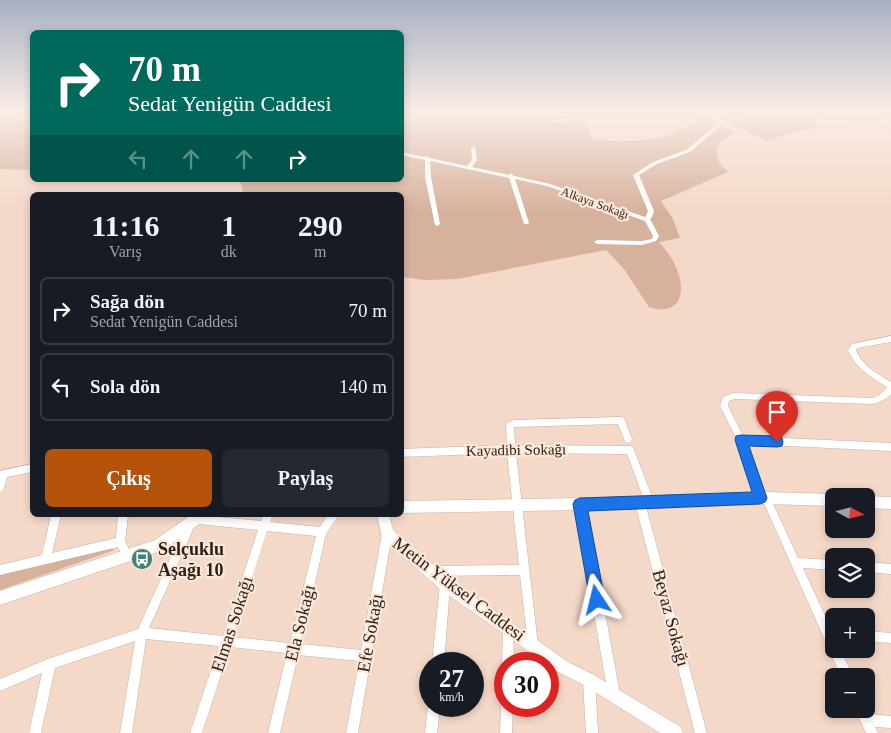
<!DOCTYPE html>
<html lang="tr">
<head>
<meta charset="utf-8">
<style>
  body { margin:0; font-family:Georgia,serif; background:#242831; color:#f1f3f6; height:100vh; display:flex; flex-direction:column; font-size:19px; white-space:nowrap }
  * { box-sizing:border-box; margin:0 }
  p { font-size:16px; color:#9ea1a6 }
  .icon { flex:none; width:28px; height:28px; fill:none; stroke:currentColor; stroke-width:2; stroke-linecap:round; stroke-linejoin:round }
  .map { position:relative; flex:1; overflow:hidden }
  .panel { position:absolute; left:30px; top:192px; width:374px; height:325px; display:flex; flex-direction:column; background:#171b24; border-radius:8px; box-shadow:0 2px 8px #0003 }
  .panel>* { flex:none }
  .guide { position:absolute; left:30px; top:30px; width:374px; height:152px; border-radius:8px; box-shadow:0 2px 8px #0003; background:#00695c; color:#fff; overflow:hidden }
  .needle { width:32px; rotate:97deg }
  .tools { position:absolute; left:825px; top:488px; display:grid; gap:10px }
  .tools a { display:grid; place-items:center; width:50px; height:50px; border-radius:8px; background:#171b24; box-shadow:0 2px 8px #0003; font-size:25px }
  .speed { position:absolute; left:419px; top:652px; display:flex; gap:10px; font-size:25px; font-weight:700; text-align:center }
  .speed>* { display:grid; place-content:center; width:65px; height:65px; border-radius:50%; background:#171b24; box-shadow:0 2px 8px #0003; line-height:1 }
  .speed small { font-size:12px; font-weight:400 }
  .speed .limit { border:8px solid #d22; background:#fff; color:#111 }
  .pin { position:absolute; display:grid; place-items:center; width:42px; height:42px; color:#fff; margin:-51px -21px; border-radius:50% 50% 50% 0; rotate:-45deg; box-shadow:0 0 5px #0007 }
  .pin .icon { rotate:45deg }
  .me { position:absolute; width:55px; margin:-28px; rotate:350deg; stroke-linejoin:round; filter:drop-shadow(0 0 4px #0008) }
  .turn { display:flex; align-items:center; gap:18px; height:105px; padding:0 15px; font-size:22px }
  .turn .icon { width:65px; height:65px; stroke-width:2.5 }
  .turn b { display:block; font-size:35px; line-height:42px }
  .lanes { display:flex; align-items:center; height:48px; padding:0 15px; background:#0003; justify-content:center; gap:25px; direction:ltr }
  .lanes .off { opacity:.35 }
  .eta { display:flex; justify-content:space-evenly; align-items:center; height:85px; text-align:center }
  .eta b { font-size:30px; font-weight:800; line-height:35px }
  .primary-button { display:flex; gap:10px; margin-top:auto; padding:10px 15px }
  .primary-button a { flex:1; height:58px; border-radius:8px; background:#b45309; color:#fff; font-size:20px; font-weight:800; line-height:58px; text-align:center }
  .primary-button a+a { background:#242831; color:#f1f3f6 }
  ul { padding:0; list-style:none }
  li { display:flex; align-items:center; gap:15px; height:68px; margin:0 10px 8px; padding:0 5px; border:2px solid #363941; border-radius:8px }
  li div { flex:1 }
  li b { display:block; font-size:19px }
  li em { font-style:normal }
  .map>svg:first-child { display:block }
  .green { fill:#d6b19b }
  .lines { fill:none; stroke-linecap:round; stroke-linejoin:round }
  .stream { stroke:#e9ad88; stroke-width:1 }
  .street-casing { stroke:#cbb1a1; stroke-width:1 }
  .secondary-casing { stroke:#cbb1a1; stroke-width:1 }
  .street { fill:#fff; fill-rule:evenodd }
  .secondary { fill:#fff; fill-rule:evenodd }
  .route { fill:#1a73e8; stroke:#114b97 }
  .labels { text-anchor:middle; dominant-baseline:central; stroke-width:4.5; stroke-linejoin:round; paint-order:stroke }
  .far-street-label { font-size:12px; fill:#2b211b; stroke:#fde7d9 }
  .street-label { font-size:15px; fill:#2b211b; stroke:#fde7d9 }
  .near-poi-label { font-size:18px; font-weight:bold; fill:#2b211b; stroke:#fde7d9; text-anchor:start }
  .near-street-label { font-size:18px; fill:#2b211b; stroke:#fde7d9 }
</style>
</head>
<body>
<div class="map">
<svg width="891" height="733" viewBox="0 0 891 733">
  <rect width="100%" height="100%" fill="#f4d8c8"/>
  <g class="green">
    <polygon points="0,111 32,111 32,170 0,169"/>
    <path d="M401,111H577L583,119L593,140C620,142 653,143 678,131C686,128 694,123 702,118L734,132L719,143L716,151L719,162L728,172L661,201L673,219L680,238L659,242C665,249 671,256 675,265C687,289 682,318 649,307L624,269L606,250L457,279L425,280L401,277V195H244L240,180H401Z"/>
    <polygon points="745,111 864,111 874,121 812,119 817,125 815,128 791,133 767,141 728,123 740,118"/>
    <polygon points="108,548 115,550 0,590 0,575"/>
  </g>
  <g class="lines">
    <g class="stream">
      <polyline points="721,119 741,111"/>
      <path d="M636,148C666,147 689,141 712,122"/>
    </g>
    <g class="street-casing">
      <g id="street">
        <polygon points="570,111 574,111 581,118 581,120 553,122 551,121 553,120 576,118"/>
        <polygon points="700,111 705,111 725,122 690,152 657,164 639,175 654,211 652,217 650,219 659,236 656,241 642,245 597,244 594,242 597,240 642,241 652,239 653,236 645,221 547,186 515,179 529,223 528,224 524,224 509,178 430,161 431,177 440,224 437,226 435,225 425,177 425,160 401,155 401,152 425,157 427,156 430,158 467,166 472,160 471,148 475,147 477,160 472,167 509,175 511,173 514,176 550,184 645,217 646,216 648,211 633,175 653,162 686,150 720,122"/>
        <path d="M891,336V342L857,348L856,350C861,365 878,374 891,382V394C886,400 880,402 872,404L734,399L729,401L728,406L743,436L891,443V451L747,444L763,495L766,494L769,495L798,558L834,560V570L803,568L834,635V649H840L853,676H841L763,501L760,502L757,501L737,440L720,406L723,397L733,393L872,398C878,396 883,393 887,387C871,377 855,368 848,350L852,344Z"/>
        <polygon points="621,417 624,418 632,439 631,442 628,443 625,442 618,424 514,427 515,445 630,446 633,447 654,502 652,505 649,506 646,505 627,454 516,453 538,646 537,650 533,651 529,650 528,646 520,575 432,576 428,575 427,571 428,567 432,566 519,565 507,453 401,457 401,449 507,445 506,425 507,423 514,420"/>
        <polygon points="32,464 32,472 7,477 3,491 0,492 0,471"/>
        <polygon points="640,499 643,500 645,503 707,733 695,733 635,503 637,500"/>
        <polygon points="580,500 583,501 585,504 620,694 618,698 614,700 610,698 608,694 575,504 577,501"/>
        <polygon points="51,515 61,515 52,553 116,538 118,515 128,515 125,541 132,556 130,559 127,561 124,559 118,547 0,575 0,565 42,555"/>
        <path d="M197,515L261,521L263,515H273L270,522L320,527L328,515H339L326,534L301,644L361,650L382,534L384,531L387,529L390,531L392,534L358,733H346L359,661L298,655L280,733H268L287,653L230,647L202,733H190L219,646L146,639L132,733H120L135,641L55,668L41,733H29L42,673L0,691V679L50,658L138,629L187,522L190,520L193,522L195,525L149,628L223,636L258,530L198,524L195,522L193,519L195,516ZM267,531L316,536L290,643L233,637Z"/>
        <polygon points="866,562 891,564 891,574 866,572"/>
        <polygon points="445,579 449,580 450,584 444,664 432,664 440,584 441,580"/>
        <polygon points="508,623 512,624 513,628 514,664 505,664 505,668 502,664 503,628 504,624"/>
        <polygon points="866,631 891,633 891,643 866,641"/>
        <polygon points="589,674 593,676 595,680 598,733 586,733 583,680 585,676"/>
        <polygon points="505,701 505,706 513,706 512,733 500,733 501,706 503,702"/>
        <polygon points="430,702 430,706 440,706 437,733 425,733 428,706"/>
        <polygon points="866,707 870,714 891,716 891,728 875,727 878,733 866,733 855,709 866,709"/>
      </g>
    </g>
    <g class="secondary-casing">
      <g id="secondary">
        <polygon points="766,492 834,494 838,496 834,496 834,506 766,504 640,509 401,513 401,501 640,497"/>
        <polygon points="866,496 891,497 891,509 866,508"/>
        <polygon points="191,515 208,515 206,519 163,550 0,605 0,591 155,540"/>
        <polygon points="377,515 389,515 393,530 450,579 568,662 594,675 681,727 683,733 660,733 584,685 558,672 440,589 382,538"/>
      </g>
    </g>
    <use href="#street" class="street"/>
    <use href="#secondary" class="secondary"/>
  </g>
  <linearGradient id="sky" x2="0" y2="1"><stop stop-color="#a8b1c2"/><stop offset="0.52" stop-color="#faede6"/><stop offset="1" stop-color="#faede6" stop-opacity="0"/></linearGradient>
  <rect width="891" height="213" fill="url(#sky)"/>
  <polygon class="route" points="741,435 777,436 782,438 783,442 782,446 777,447 749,446 767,498 765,502 760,504 588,511 605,600 603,606 597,608 591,606 573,504 575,500 580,498 752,492 735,440 736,436"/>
  <defs>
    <g id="bus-disc" transform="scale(1.125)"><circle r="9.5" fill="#418477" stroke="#fde7d9"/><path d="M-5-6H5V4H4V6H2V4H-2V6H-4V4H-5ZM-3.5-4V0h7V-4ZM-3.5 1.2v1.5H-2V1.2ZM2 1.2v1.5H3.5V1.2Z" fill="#fff"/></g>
  </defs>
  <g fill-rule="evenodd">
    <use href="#bus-disc" x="142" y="559"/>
  </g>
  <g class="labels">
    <g class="far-street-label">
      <text transform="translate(595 203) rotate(20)">Alkaya Sokağı</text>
    </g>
    <g class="street-label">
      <text transform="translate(516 450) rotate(-1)">Kayadibi Sokağı</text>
    </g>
    <g class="near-poi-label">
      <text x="158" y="549">Selçuklu<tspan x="158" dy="21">Aşağı 10</tspan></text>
    </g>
    <g class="near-street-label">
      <text transform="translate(459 589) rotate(37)">Metin Yüksel Caddesi</text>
      <text transform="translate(671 618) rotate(75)">Beyaz Sokağı</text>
      <text transform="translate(300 623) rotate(-76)">Ela Sokağı</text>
      <text transform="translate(232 624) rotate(-72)">Elmas Sokağı</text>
      <text transform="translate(370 633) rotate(-80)">Efe Sokağı</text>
    </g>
  </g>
</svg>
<div class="tools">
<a><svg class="needle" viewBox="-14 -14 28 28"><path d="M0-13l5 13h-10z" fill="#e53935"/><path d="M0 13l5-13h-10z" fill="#9ea1a6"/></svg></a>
<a><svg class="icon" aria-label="layers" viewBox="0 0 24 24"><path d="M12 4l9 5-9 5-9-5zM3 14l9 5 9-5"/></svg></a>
<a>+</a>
<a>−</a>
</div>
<div class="speed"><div>27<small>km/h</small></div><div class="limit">30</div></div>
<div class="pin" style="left:777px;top:442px;background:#d93025"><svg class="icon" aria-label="arrive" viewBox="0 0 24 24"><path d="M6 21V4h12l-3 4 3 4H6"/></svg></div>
<svg class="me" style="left:597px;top:600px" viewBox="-20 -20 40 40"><path d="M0-17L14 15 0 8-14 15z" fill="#1a73e8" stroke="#fff" stroke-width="4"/></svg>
<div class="guide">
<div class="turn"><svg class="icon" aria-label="right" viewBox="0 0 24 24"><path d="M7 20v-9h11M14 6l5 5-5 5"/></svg><div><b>70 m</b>Sedat Yenigün Caddesi</div></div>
<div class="lanes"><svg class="icon off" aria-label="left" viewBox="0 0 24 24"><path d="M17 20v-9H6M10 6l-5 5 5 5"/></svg><svg class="icon off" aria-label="ahead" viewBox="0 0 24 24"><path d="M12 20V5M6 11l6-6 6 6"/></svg><svg class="icon off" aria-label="ahead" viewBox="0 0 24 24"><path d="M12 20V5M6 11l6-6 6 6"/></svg><svg class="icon" aria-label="right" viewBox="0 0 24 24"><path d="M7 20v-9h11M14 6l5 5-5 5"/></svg></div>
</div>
<section class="panel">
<div class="eta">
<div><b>11:16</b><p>Varış</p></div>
<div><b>1</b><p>dk</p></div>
<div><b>290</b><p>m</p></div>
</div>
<ul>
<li><svg class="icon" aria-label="right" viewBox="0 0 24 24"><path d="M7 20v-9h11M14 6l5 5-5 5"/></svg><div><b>Sağa dön</b><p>Sedat Yenigün Caddesi</p></div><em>70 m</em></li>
<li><svg class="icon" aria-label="left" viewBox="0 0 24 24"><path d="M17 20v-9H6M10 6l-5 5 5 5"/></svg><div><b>Sola dön</b></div><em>140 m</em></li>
</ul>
<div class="primary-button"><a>Çıkış</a><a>Paylaş</a></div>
</section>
</div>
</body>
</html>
